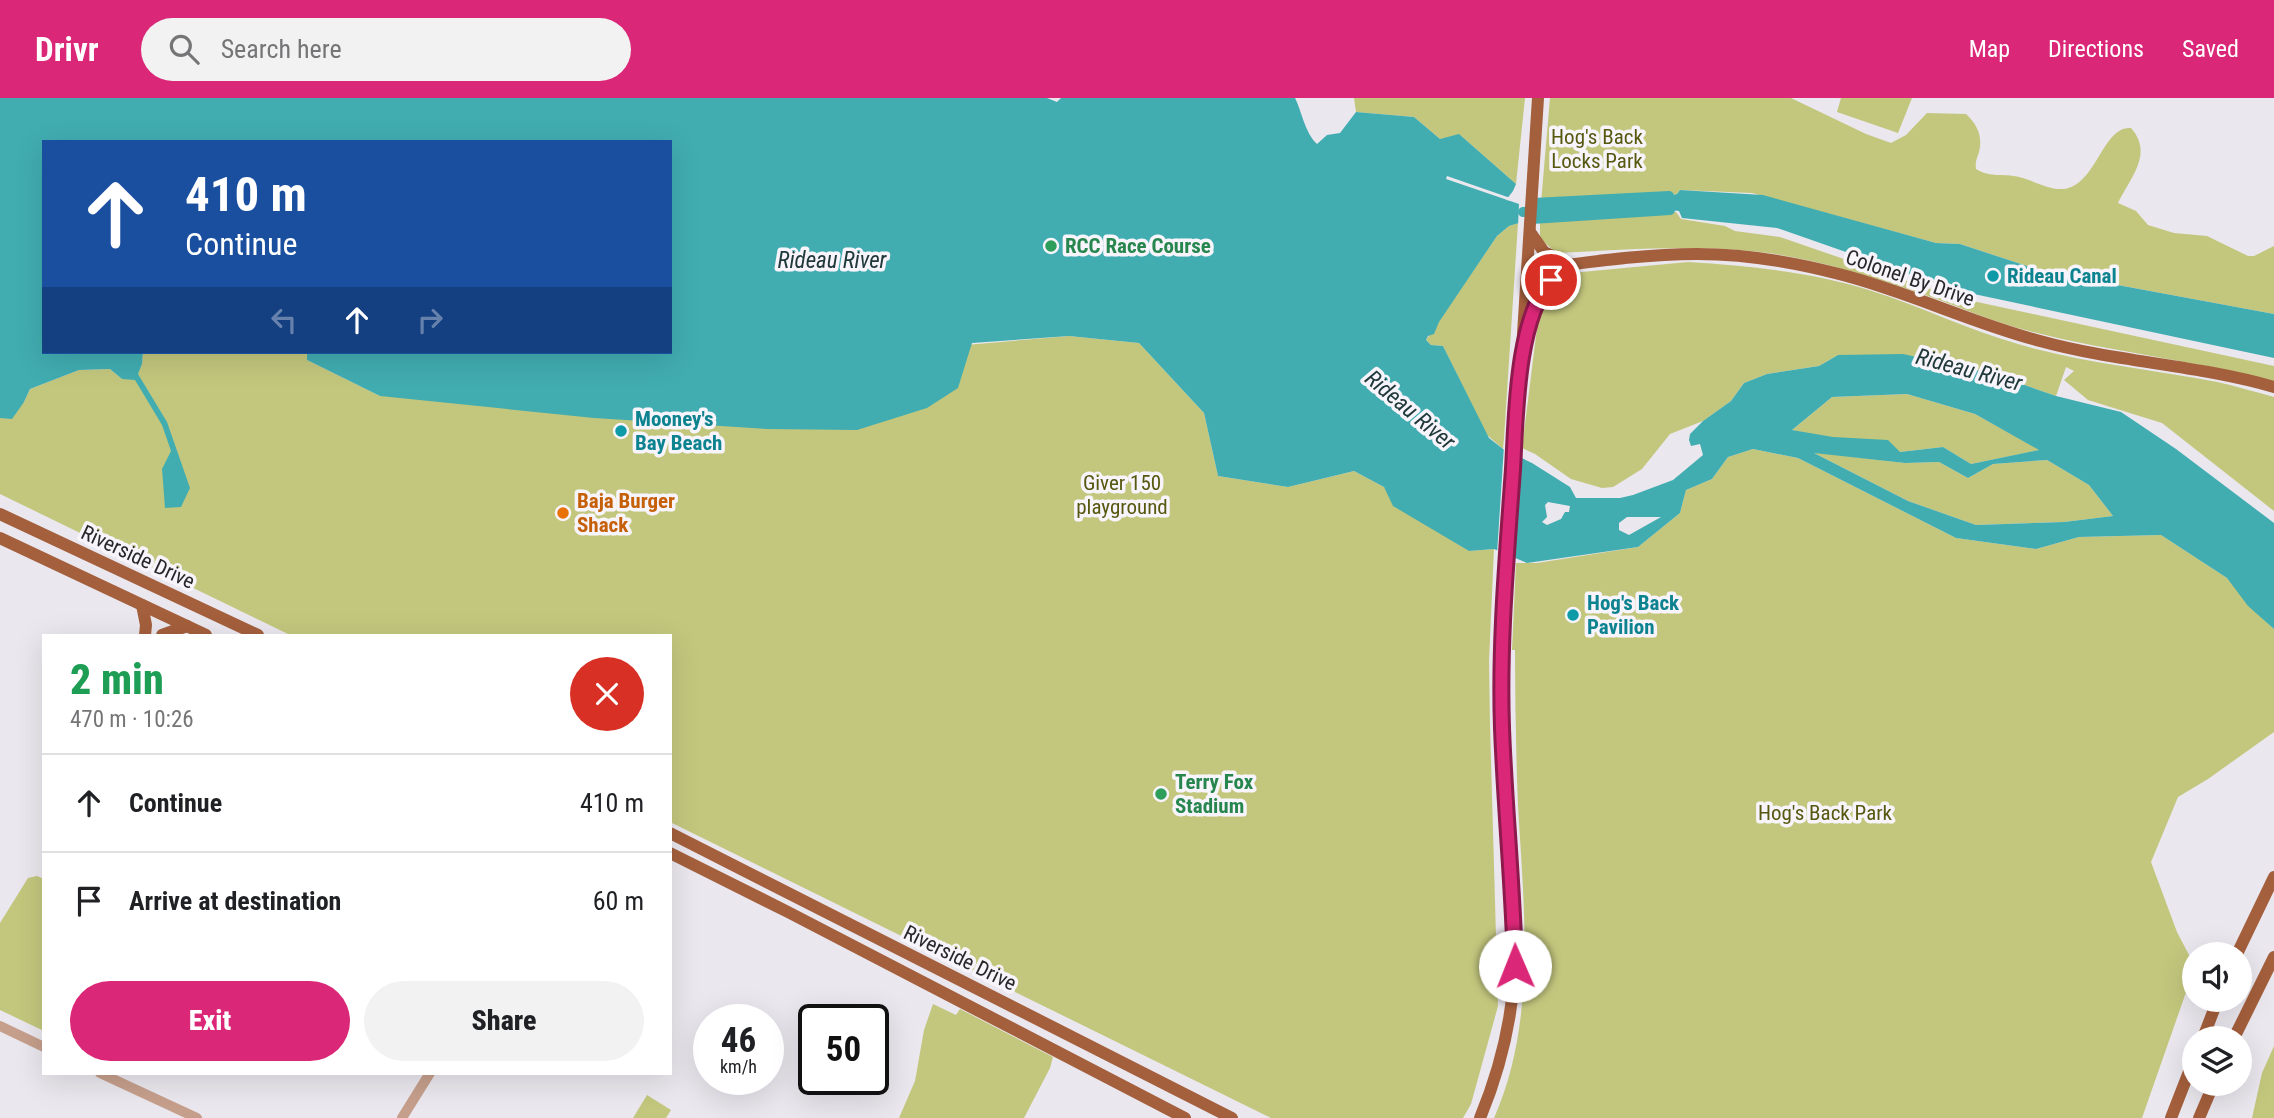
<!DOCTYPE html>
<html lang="en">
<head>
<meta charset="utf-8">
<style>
  body { margin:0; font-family:"Roboto Condensed",sans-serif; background:#f2f2f2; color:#202124; height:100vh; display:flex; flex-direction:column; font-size:26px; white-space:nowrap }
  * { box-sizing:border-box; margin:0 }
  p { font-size:23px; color:#757577 }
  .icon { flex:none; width:38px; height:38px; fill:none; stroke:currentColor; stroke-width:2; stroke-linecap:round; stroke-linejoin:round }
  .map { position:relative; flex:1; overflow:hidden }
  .drawer { position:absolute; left:42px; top:536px; width:630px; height:441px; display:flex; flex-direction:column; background:#fff; border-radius:0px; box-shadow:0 7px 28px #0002 }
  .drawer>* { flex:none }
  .hud { position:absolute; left:42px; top:42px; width:630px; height:214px; border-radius:0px; box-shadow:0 7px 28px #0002; background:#1a4fa0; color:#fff; overflow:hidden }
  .buttons { position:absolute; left:2182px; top:844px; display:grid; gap:14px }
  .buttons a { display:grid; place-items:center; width:70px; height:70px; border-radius:50%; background:#fff; box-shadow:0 7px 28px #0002; font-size:35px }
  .speed { position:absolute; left:693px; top:906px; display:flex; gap:14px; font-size:35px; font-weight:700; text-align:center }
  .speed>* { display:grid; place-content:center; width:91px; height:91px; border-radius:50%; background:#fff; box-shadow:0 7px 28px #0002; line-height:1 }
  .speed small { font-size:18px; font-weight:400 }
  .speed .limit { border:4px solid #111; border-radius:10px; background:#fff; color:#111 }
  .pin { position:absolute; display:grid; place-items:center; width:60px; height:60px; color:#fff; margin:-30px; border:4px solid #fff; border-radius:50%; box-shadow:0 2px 7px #0007 }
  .me { position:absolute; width:77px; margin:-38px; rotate:359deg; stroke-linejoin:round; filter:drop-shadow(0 0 5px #0008) }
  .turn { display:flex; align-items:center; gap:24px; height:147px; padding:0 28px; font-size:32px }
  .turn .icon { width:91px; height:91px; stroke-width:2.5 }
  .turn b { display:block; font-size:49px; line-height:60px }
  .lanes { display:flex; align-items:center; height:66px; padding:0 28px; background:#0003; justify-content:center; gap:35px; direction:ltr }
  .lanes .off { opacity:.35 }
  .round { display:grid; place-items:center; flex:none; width:74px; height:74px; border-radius:37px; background:#f2f2f2 }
  .overview { display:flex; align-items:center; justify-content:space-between; height:119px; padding:0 28px }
  h1 { font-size:42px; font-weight:800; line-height:52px; color:#1e9e55 }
  .action { display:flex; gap:14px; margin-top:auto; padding:14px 28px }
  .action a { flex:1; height:80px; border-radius:42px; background:#db2777; color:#fff; font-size:28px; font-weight:800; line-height:80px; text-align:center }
  .action a+a { background:#f2f2f2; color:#202124 }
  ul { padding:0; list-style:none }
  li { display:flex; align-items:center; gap:21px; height:98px; padding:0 28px; border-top:2px solid #e0e0e0 }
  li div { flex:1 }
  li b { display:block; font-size:26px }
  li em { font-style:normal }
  header { display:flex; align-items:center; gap:42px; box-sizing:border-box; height:98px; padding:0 35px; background:#db2777; color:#fff }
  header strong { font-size:33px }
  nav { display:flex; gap:38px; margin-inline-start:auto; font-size:24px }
  .search { width:490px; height:63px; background:#f2f2f2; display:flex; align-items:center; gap:18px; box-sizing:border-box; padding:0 24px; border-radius:38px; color:#757577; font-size:26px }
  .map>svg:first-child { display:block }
  .green { fill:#c3c77d }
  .water { fill:#41adb1; fill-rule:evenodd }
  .pier { fill:#eae7ee }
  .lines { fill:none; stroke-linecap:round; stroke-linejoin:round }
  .canal { stroke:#41adb1; stroke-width:10 }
  .minor { stroke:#c69f8c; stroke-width:10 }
  .major { stroke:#a45f3c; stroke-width:12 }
  .route-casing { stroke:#8e194d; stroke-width:18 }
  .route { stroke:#db2777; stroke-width:12 }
  .leisure-dot { fill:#2e9e5b; stroke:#f7f4fb; stroke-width:2.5 }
  .culture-dot { fill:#0f9aa8; stroke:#f7f4fb; stroke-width:2.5 }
  .food-dot { fill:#e8710a; stroke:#f7f4fb; stroke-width:2.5 }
  .labels { text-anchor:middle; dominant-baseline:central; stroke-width:7; stroke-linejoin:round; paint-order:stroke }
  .park-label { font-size:21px; fill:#57580f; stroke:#f7f4fb }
  .leisure-label { font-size:21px; font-weight:bold; fill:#27864d; stroke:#f7f4fb; text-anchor:start }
  .culture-label { font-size:21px; font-weight:bold; fill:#0d838f; stroke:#f7f4fb; text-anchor:start }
  .street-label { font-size:21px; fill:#272628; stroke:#f7f4fb }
  .food-label { font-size:21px; font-weight:bold; fill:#c56008; stroke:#f7f4fb; text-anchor:start }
  .water-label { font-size:23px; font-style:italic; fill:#203939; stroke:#f7f4fb }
</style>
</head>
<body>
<header>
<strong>Drivr</strong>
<div class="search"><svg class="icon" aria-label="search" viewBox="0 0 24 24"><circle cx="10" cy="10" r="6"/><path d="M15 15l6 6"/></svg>Search here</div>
<nav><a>Map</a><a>Directions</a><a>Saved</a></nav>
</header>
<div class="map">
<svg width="2274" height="1020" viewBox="0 0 2274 1020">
  <rect width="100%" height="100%" fill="#eae7ee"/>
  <g class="green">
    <polygon points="1354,0 1525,0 1516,86 1460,37 1440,41 1414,19 1356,14"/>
    <path d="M1550,0H1791L1866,36L1891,45L1906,37L1927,15L1966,16C1977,26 1983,38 1979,54C1977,61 1975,63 1976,71C1990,80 2003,75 2019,79C2033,82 2046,91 2061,91C2096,91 2102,27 2131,30C2154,56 2130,80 2118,105L2136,113L2148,127L2174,135L2207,138L2248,158H2254L2274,148V216L2042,173L1960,146L1936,145L1752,95L1680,92L1677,96L1668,98L1541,105Z"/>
    <polygon points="1841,0 1912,0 1898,35 1837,14"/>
    <path d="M1676,114L1681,121L1725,128L1735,133L1780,139L1954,199L2274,268V283C2193,262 2110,254 2029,233C1994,224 1962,210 1928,198C1890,185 1851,172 1811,163C1729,143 1640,151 1557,155L1540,141V122Z"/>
    <polygon points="1518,125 1504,340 1503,351 1486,336 1443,248 1431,247 1426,242 1497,138 1509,128"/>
    <path d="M1688,164C1751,168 1813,174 1872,193C1922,209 1968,232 2018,246C2083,265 2151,271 2217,284C2236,288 2255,294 2274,299V413L2162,325L2088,302L2064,282L2074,273L2066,269L2056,298L1990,275L1838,257L1819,268L1767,276L1744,285L1731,303L1703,323L1670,336L1642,371L1613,389L1602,390L1571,381L1535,356L1522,350L1540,206L1557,183L1571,175Z"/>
    <polygon points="1069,238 1139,245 1204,315 1218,378 1288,389 1354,373 1384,389 1437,433 1469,453 1494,451 1489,563 1490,627 1498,908 1471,1006 1463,1020 1271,1020 670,724 670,537 290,537 0,396 0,320 24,304 30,291 79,272 110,271 122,281 138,275 142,266 143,254 307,254 307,262 380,298"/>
    <polygon points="1907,296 1975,316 2040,352 1971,366 1943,349 1900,354 1792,332 1832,299"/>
    <path d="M1753,351L1798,360L1956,440L2036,451L2079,439L2161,437L2227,480L2257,515L2274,531V634L2208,681L2178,699L2151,764L2177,834L2189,857L2191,880L2142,1020H1494C1537,923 1524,811 1518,708C1516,656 1515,604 1515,552H1512L1516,465H1537L1638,449L1680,415L1686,392L1712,381L1728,359Z"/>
    <polygon points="1812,354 1905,365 1939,364 1968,380 1993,366 2047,362 2089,387 2113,418 2064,424 1976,427 1908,403"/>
    <polygon points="37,778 44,781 44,933 0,912 0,825 28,780"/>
    <polygon points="933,906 956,917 960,911 1053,959 1050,970 1024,1020 899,1020 915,983 924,932"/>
    <polygon points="2274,948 2274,1020 2252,1020 2262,975"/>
    <polygon points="647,997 671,1012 666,1020 633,1020"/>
  </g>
  <g class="water">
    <path d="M0,0H1047L1057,4L1061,0H1295C1302,14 1305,35 1317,46L1327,37L1340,35L1356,14L1414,19L1440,41L1459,36L1516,86L1513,93L1506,102L1533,105L1532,121L1509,128L1497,138L1439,224L1434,236L1428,238L1426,242L1431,247L1443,248L1489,340L1503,351L1532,365L1570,389L1576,400H1620L1633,397L1673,382L1703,357L1700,346L1691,348L1689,342L1690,336L1703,323L1731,303L1744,285L1767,276L1819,268L1838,257L1903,256L1990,275L2056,298L2121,314L2176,351L2274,425V531L2248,508L2227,480L2161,437L2079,439L2036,451L1956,440L1798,360L1753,351L1728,359L1712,381L1686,392L1680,415L1638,449L1527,465L1494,451L1469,453L1393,408L1384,389L1354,373L1288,389L1218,378L1204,315L1139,245L1069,238L972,245L958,290L927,310L857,332L766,331L594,320L380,298L307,262V254H670V44H44V254H143L142,266L138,276L167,324L190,390L181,409L165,410L162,371L171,353L162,327L135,282L122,281L110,271L79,272L30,291L24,304L12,321L0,320ZM1907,296L1975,316L2039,352L1971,366L1943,349L1900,354L1888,342L1833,339L1792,332L1832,299ZM1814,355L1905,365L1939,364L1968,380L1993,366L2047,362L2089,387L2113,418L2064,424L1976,427L1908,403ZM1548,404L1570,408L1569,414H1565L1561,421L1547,427L1542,424L1547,419L1545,407ZM1627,419H1661L1629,437L1619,432V425Z"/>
    <polygon points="1680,92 1763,97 1936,145 1960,146 2042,173 2274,216 2274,260 1955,192 1777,130 1682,120 1679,113 1670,112 1669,98 1677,96"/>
  </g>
  <g class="pier">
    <polygon points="1447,78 1519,103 1533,102 1533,124 1518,128 1519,106 1446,81"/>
    <polygon points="1504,348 1520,355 1514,464 1497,456"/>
  </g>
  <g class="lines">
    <g class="canal">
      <polygon points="1669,98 1670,112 1532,121 1533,105"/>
      <polyline points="1523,114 1666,105 1682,107"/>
    </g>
    <g class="minor">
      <polyline points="0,928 44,949"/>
      <polyline points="100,975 197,1020"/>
      <polyline points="402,1020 430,975"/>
    </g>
    <g class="major">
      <polyline points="1530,134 1544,154 1569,166"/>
      <path d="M1528,172C1584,165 1641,156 1697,156C1744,156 1793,164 1839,176C1907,193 1971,225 2040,243C2116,264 2198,267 2274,289"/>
      <path d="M1529,231C1537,200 1543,188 1569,169"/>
      <polyline points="0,416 258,537"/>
      <polyline points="0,440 206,537"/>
      <polyline points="142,507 146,527 145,537"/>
      <polyline points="162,537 187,528"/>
      <polyline points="670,735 1232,1020"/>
      <polyline points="670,755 788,814 1185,1020"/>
      <polyline points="2237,856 2274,779"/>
      <polyline points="2203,940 2218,901"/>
      <polyline points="2234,940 2274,859"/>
      <path d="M1480,1020C1500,972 1512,922 1515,870C1517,831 1513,791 1510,752C1506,690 1502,628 1502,566L1538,0"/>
      <polyline points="2171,1020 2194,961"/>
      <polyline points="2199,1020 2214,985"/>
    </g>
  </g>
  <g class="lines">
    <g class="route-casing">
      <path id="route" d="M1515,868C1513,789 1505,710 1502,630C1499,544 1507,457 1513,371C1516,320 1516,222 1551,182"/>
    </g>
    <use href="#route" class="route"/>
  </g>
  <g class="leisure-dot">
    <circle cx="1051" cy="148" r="7"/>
    <circle cx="1161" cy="696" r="7"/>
  </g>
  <g class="culture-dot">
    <circle cx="1993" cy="178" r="7"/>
    <circle cx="621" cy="333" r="7"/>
    <circle cx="1573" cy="517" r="7"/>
  </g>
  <circle class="food-dot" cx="563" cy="415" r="7"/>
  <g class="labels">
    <g class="park-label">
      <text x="1597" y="39">Hog's Back<tspan x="1597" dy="24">Locks Park</tspan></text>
      <text x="1122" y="385">Giver 150<tspan x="1122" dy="24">playground</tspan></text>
      <text x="1825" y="715">Hog's Back Park</text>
    </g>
    <g class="leisure-label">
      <text x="1065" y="148">RCC Race Course</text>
      <text x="1175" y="684">Terry Fox<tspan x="1175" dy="24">Stadium</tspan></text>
    </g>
    <g class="culture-label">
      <text x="2007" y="178">Rideau Canal</text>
      <text x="635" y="321">Mooney's<tspan x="635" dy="24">Bay Beach</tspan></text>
      <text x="1587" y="505">Hog's Back<tspan x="1587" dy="24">Pavilion</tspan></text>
    </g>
    <g class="street-label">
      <text transform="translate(1910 180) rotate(19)">Colonel By Drive</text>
      <text transform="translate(138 459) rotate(25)">Riverside Drive</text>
      <text transform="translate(960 860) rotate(26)">Riverside Drive</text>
    </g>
    <g class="food-label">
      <text x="577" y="403">Baja Burger<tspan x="577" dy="24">Shack</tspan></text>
    </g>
    <g class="water-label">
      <text x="832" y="162">Rideau River</text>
      <text transform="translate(1969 272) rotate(15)">Rideau River</text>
      <text transform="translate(1410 312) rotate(40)">Rideau River</text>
    </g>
  </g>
</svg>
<div class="buttons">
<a><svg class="icon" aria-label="sound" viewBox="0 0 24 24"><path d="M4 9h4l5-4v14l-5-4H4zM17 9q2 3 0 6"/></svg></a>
<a><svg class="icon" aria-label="layers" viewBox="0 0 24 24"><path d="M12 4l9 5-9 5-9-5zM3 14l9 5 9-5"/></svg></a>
</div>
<div class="speed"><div>46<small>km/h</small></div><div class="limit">50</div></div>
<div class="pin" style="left:1551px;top:182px;background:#d93025"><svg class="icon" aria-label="arrive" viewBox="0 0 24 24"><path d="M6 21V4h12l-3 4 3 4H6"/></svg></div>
<svg class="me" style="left:1515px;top:868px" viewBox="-20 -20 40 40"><circle r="19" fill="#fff"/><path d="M0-13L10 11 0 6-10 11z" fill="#db2777"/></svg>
<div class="hud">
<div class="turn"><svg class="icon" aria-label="ahead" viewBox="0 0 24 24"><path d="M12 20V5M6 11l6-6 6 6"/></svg><div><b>410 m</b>Continue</div></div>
<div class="lanes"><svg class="icon off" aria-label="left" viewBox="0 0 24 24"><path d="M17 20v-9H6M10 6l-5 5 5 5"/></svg><svg class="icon" aria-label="ahead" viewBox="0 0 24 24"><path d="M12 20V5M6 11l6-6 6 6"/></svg><svg class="icon off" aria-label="right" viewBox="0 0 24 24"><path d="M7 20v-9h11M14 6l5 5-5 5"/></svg></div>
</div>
<section class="drawer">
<div class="overview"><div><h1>2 min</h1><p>470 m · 10:26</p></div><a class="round" style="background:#d93025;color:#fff"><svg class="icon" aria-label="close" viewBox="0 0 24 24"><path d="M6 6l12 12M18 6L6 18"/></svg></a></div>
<ul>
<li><svg class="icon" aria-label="ahead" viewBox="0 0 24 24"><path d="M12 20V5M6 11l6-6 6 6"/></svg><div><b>Continue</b></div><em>410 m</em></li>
<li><svg class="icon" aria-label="arrive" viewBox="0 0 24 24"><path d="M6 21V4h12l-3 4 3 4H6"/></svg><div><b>Arrive at destination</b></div><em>60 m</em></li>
</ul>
<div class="action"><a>Exit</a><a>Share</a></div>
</section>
</div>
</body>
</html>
